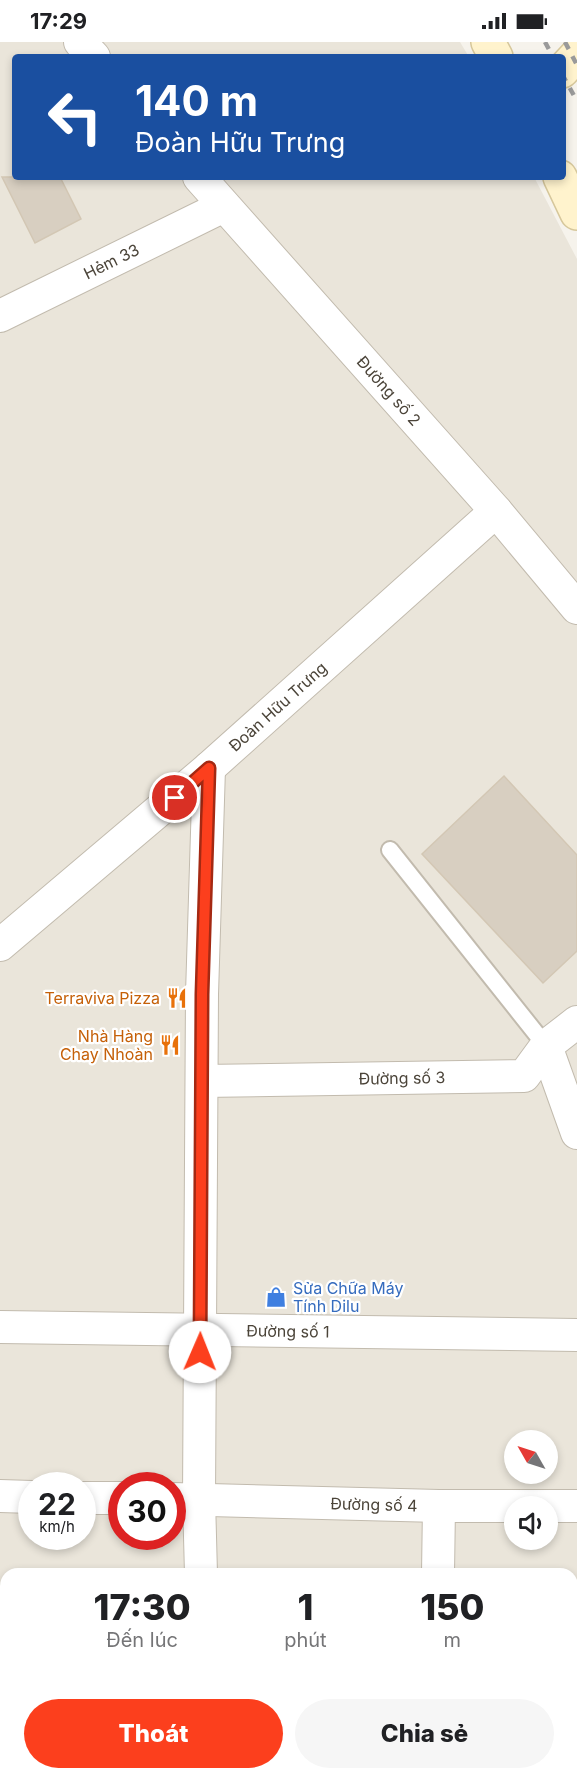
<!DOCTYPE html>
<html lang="vi">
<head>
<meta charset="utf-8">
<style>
  body { margin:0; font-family:Inter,sans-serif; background:#f6f6f6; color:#202124; height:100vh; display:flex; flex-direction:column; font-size:22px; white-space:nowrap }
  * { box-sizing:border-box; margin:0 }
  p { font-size:20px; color:#757577 }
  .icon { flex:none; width:33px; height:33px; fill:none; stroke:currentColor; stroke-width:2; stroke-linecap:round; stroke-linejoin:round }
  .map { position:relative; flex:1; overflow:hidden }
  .drawer { position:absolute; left:0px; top:1526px; width:578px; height:212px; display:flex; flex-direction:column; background:#fff; border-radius:18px 18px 0 0; box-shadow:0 3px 9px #0003 }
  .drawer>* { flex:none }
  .banner { position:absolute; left:12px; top:12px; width:554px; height:126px; border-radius:6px; box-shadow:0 3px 9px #0003; background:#1a4fa0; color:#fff; overflow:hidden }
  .needle { width:39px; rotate:309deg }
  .fabs { position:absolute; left:504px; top:1388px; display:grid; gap:12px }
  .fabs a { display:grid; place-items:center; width:54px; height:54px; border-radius:50%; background:#fff; box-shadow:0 3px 9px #0003; font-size:30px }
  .speed { position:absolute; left:18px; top:1430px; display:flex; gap:12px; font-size:30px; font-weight:700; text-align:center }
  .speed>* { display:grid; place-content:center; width:78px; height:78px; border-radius:50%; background:#fff; box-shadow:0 3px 9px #0003; line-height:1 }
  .speed small { font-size:15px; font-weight:400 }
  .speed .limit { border:9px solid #d22; background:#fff; color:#111 }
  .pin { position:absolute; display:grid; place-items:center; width:51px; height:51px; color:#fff; margin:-26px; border:3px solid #fff; border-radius:50%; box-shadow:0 2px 6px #0007 }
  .me { position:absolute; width:66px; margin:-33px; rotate:1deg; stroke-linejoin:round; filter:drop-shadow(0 0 4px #0008) }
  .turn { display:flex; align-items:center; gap:21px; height:126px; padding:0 24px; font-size:27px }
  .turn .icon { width:78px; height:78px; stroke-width:2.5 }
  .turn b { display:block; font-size:42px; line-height:51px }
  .eta { display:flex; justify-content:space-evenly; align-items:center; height:102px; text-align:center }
  .eta b { font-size:36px; font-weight:800; line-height:42px }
  .action { display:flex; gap:12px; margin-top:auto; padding:12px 24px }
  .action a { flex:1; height:69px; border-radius:36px; background:#fc3f1d; color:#fff; font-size:24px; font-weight:800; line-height:69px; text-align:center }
  .action a+a { background:#f6f6f6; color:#202124 }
  .status { display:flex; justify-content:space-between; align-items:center; height:42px; padding:0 30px; background:#fff; direction:ltr }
  .status svg { height:16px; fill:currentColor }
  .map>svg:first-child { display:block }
  .residential { fill:#eae5da; fill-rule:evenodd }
  .building { fill:#d8cfc1; stroke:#d3c7b4; stroke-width:1.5 }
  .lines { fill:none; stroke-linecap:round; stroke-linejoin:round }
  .service-casing { stroke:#c2bbae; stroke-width:20 }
  .minor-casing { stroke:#c2bbae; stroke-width:34 }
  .secondary-casing { stroke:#d6c79b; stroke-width:36 }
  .service { stroke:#fff; stroke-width:16 }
  .minor { stroke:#fff; stroke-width:32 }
  .secondary { stroke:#fff3cd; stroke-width:33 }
  .rail { stroke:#9a9a9a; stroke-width:4.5; stroke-dasharray:8 8; stroke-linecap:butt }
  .route-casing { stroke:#a42913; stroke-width:15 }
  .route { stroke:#fc3f1d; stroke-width:10 }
  .labels { text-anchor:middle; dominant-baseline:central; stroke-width:4.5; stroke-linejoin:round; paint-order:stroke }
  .street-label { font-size:16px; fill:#4b4439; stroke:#fff }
  .food-label { font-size:16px; fill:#c56008; stroke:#fff; text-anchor:end }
  .shop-label { font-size:16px; fill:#366cbe; stroke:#fff; text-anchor:start }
</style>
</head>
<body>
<div class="status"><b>17:29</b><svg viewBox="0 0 49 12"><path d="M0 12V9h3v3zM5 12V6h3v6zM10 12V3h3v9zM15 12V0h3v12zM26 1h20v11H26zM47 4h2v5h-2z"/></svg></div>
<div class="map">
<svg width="577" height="1736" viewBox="0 0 577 1736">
  <rect width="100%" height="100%" fill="#f6f3ec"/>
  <path class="residential" d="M0,0H460L469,15H15V135H534L577,217V1736H0ZM514,1398H548V1431H514ZM32,1443H82V1494H32ZM122,1443H172V1494H122ZM514,1464H548V1497H514ZM6,1532H572V1731H6Z"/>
  <g class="building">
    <polygon points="2,135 60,135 81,177 35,201"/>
    <polygon points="504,734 577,813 577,909 543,941 422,812"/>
  </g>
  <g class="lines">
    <g class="service-casing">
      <polyline id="service" points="390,808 546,1004"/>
    </g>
    <g class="minor-casing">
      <g id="minor">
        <polyline points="80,0 94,15"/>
        <path id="s1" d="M199,135L496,469L577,566"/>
        <path id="s2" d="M0,274L224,164"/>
        <path id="s3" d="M0,903L209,726L496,469"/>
        <polyline points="546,1004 577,1091"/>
        <path id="s4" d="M202,1039L524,1034L546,1004L577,980"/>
        <path id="s5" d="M0,1285L577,1293"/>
        <polyline points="0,1454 32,1455"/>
        <polyline points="82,1456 122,1456"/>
        <path id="s6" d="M172,1457L439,1464H577"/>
        <polyline points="201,1532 199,1457 202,952 209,726"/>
        <polyline points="438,1532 439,1464"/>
        <polyline points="0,1630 6,1630"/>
        <polyline points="447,1731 447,1736"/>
        <polyline points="208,1736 208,1731"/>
      </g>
    </g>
    <g class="secondary-casing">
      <g id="secondary">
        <polyline points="488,0 496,15"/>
        <polyline points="562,29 577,13"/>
        <polyline points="560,135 577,171"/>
      </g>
    </g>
    <use href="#service" class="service"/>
    <use href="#minor" class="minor"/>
    <use href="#secondary" class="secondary"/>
    <g class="rail">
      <polyline points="545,0 553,15"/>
      <polyline points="565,0 577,23"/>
      <polyline points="562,32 577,59"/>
    </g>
  </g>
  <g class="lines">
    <g class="route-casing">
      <polyline id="route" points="175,756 209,726 202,952 200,1310"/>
    </g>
    <use href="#route" class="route"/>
  </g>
  <defs>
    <g id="restaurant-bare" transform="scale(1.62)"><path d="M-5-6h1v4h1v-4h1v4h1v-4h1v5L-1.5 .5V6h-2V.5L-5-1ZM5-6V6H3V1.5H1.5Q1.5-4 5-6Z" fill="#e8710a" stroke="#fff" stroke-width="2.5" paint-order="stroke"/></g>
    <g id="shop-bare" transform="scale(1.62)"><path d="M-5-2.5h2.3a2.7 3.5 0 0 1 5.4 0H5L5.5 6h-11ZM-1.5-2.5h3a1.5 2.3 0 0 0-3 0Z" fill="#3f7fe0" stroke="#fff" stroke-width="2.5" paint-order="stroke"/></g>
  </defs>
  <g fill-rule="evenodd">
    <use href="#restaurant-bare" x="177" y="956"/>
    <use href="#restaurant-bare" x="170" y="1003"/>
    <use href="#shop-bare" x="276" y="1255"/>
  </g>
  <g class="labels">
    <g class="street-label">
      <text stroke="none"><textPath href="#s2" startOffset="124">Hẻm 33</textPath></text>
      <text stroke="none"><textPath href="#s1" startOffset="286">Đường số 2</textPath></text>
      <text stroke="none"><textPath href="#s3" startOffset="366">Đoàn Hữu Trưng</textPath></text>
      <text stroke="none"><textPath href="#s4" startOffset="200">Đường số 3</textPath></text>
      <text stroke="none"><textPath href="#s5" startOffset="288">Đường số 1</textPath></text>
      <text stroke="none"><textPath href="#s6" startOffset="202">Đường số 4</textPath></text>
    </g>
    <g class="food-label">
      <text x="160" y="956">Terraviva Pizza</text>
      <text x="153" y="994">Nhà Hàng<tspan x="153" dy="18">Chay Nhoàn</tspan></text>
    </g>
    <g class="shop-label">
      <text x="293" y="1246">Sửa Chữa Máy<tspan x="293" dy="18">Tính Dilu</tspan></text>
    </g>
  </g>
</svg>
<div class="fabs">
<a><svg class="needle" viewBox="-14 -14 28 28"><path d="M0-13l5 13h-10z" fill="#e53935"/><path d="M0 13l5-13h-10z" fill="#757577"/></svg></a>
<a><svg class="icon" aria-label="sound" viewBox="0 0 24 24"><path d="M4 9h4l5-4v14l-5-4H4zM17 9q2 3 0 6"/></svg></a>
</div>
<div class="speed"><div>22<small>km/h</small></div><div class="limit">30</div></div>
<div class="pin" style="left:175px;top:756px;background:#d93025"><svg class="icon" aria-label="arrive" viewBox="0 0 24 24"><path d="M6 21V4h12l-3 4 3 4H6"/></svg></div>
<svg class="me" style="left:200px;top:1310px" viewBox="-20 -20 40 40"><circle r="19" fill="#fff"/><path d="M0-13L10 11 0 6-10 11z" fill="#fc3f1d"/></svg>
<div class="banner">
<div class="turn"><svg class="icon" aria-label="left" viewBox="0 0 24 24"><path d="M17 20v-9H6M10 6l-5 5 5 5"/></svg><div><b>140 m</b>Đoàn Hữu Trưng</div></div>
</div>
<section class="drawer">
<div class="eta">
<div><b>17:30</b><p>Đến lúc</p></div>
<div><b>1</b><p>phút</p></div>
<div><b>150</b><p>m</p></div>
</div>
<div class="action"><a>Thoát</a><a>Chia sẻ</a></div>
</section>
</div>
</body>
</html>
